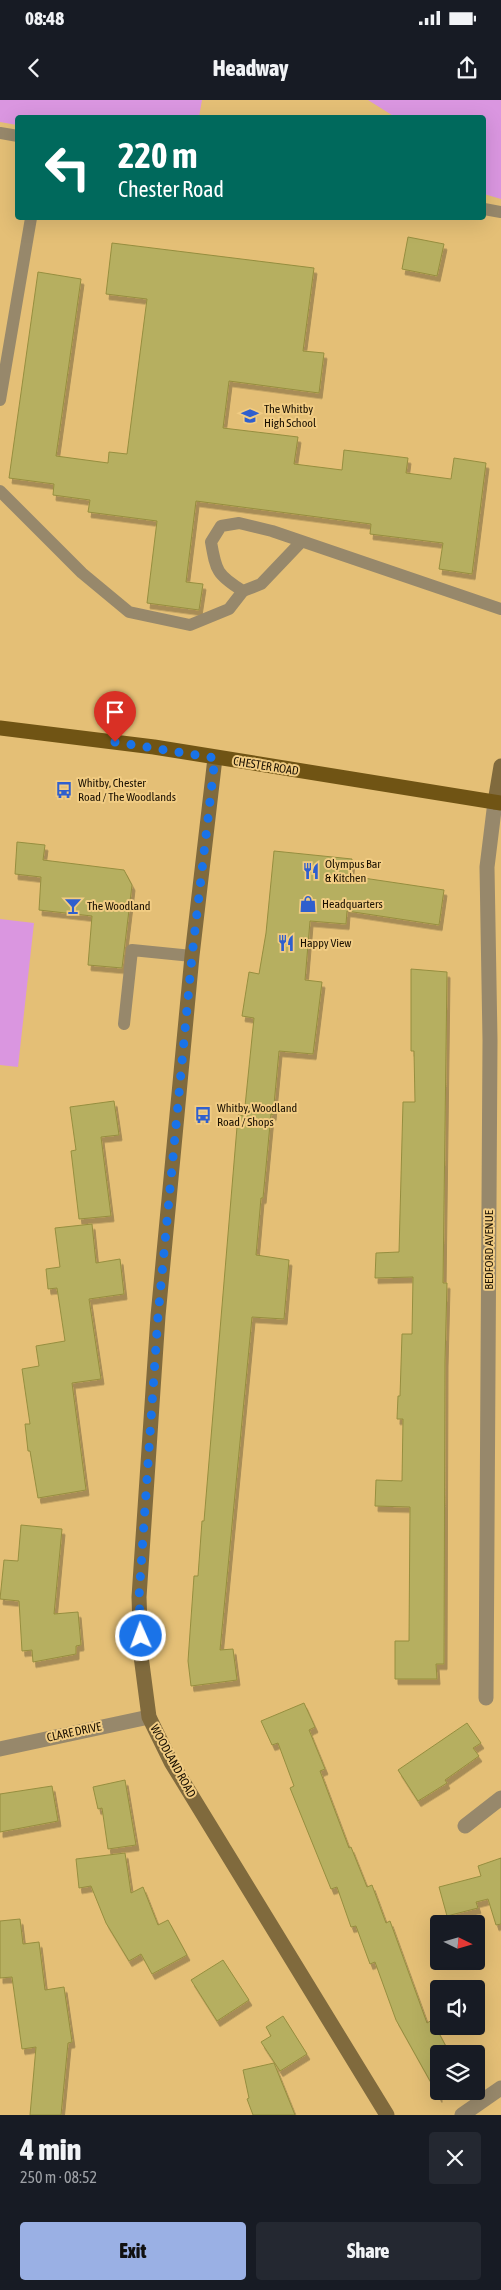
<!DOCTYPE html>
<html lang="en">
<head>
<meta charset="utf-8">
<style>
  body { margin:0; font-family:"Asap Condensed",sans-serif; background:#242831; color:#f1f3f6; height:100vh; display:flex; flex-direction:column; font-size:19px; white-space:nowrap }
  * { box-sizing:border-box; margin:0 }
  p { font-size:16px; color:#9ea1a6 }
  .icon { flex:none; width:28px; height:28px; fill:none; stroke:currentColor; stroke-width:2; stroke-linecap:round; stroke-linejoin:round }
  .map { position:relative; height:2015px; overflow:hidden }
  .side { display:flex; flex-direction:column; background:#171b24; flex:1 }
  .side>* { flex:none }
  .guide { position:absolute; left:15px; top:15px; width:471px; height:105px; border-radius:5px; box-shadow:0 5px 20px #0002; background:#00695c; color:#fff; overflow:hidden }
  .needle { width:32px; rotate:95deg }
  .tools { position:absolute; left:430px; top:1815px; display:grid; gap:10px }
  .tools a { display:grid; place-items:center; width:55px; height:55px; border-radius:5px; background:#171b24; box-shadow:0 5px 20px #0002; font-size:25px }
  .pin { position:absolute; display:grid; place-items:center; width:42px; height:42px; color:#fff; margin:-51px -21px; border-radius:50% 50% 50% 0; rotate:-45deg; box-shadow:0 0 5px #0007 }
  .pin .icon { rotate:45deg }
  .me { position:absolute; width:55px; margin:-28px; rotate:358deg; stroke-linejoin:round; filter:drop-shadow(0 0 4px #0008) }
  .turn { display:flex; align-items:center; gap:18px; height:105px; padding:0 20px; font-size:22px }
  .turn .icon { width:65px; height:65px; stroke-width:2.5 }
  .turn b { display:block; font-size:35px; line-height:42px }
  .round { display:grid; place-items:center; flex:none; width:52px; height:52px; border-radius:5px; background:#242831 }
  .overview { display:flex; align-items:center; justify-content:space-between; height:85px; padding:0 20px }
  h1 { font-size:30px; font-weight:800; line-height:38px }
  .button { display:flex; gap:10px; margin-top:auto; padding:10px 20px }
  .button a { flex:1; height:58px; border-radius:5px; background:#9ab0e4; color:#111; font-size:20px; font-weight:800; line-height:58px; text-align:center }
  .button a+a { background:#242831; color:#f1f3f6 }
  .status { display:flex; justify-content:space-between; align-items:center; height:35px; padding:0 25px; background:#171b24; direction:ltr }
  .status svg { height:14px; fill:currentColor }
  header { display:flex; justify-content:space-between; align-items:center; height:65px; padding:0 20px; background:#171b24; font-size:22px; font-weight:800 }
  .map>svg:first-child { display:block }
  .green { fill:#da96e0 }
  .building { fill:#b6af60; stroke:#968e3f; filter:url(#shadow) }
  .lines { fill:none; stroke-linecap:round; stroke-linejoin:round }
  .lane { stroke:#97886b; stroke-width:12 }
  .street { stroke:#97886b; stroke-width:15 }
  .secondary { stroke:#806a3d; stroke-width:15 }
  .primary { stroke:#705414; stroke-width:15 }
  .route { stroke:#1a73e8; stroke-width:9; stroke-dasharray:0 16.2 }
  .labels { text-anchor:middle; dominant-baseline:central; stroke-width:4; stroke-linejoin:round; paint-order:stroke }
  .poi-label { font-size:12px; fill:#1a1000; stroke:#f1cc83; text-anchor:start }
  .street-label { font-size:12px; fill:#1a1000; stroke:#f1cc83 }
</style>
</head>
<body>
<div class="status"><b>08:48</b><svg viewBox="0 0 49 12"><path d="M0 12V9h3v3zM5 12V6h3v6zM10 12V3h3v9zM15 12V0h3v12zM26 1h20v11H26zM47 4h2v5h-2z"/></svg></div>
<header><svg class="icon" aria-label="back" viewBox="0 0 24 24"><path d="M15 5l-7 7 7 7"/></svg>Headway<svg class="icon" aria-label="share" viewBox="0 0 24 24"><path d="M12 15V3M7 8l5-5 5 5M5 13v7h14v-7"/></svg></header>
<div class="map">
<svg width="501" height="2015" viewBox="0 0 501 2015">
  <defs>
    <filter id="shadow"><feDropShadow dx="3" dy="5.5" stdDeviation="0" flood-color="#0004"/></filter>
  </defs>
  <rect width="100%" height="100%" fill="#e4bf76"/>
  <g class="green">
    <polygon points="0,0 202,0 199,17 18,18 17,25 0,22"/>
    <polygon points="368,0 501,0 501,99 484,94 484,18 395,17"/>
    <polygon points="0,819 34,823 18,967 0,965"/>
  </g>
  <g class="building">
    <polygon points="408,137 444,144 437,176 402,169"/>
    <polygon points="112,143 314,168 303,251 324,253 319,293 229,281 223,328 298,337 294,364 342,370 344,350 408,358 406,373 451,379 454,358 486,363 472,474 439,469 443,443 370,434 371,424 196,401 186,482 203,484 199,510 147,503 157,421 88,412 90,400 53,395 54,384 9,378 38,172 81,179 56,356 108,363 109,352 127,354 147,199 106,194"/>
    <polygon points="17,742 45,745 43,760 124,770 132,785 122,868 88,865 92,816 39,810 41,777 15,774"/>
    <polygon points="274,751 352,759 350,776 444,790 439,825 347,811 346,824 310,821 305,880 322,882 313,954 279,951 273,1015 271,1014 263,1098 261,1098 256,1155 289,1160 284,1219 252,1217 220,1550 233,1549 237,1580 191,1586 188,1561 194,1476 198,1476 202,1421 204,1421 238,1015 244,1016 254,918 242,916 249,872 259,874 266,833"/>
    <polygon points="411,869 447,872 443,1183 447,1183 445,1261 444,1564 436,1564 437,1579 395,1579 395,1541 409,1541 410,1407 375,1406 376,1380 402,1381 403,1319 397,1319 398,1296 400,1296 402,1234 412,1234 413,1177 375,1178 376,1153 399,1152 403,1002 415,1002 414,951 411,951"/>
    <polygon points="114,1001 119,1035 101,1037 111,1116 79,1119 71,1051 76,1050 70,1007"/>
    <polygon points="92,1124 96,1163 120,1159 124,1194 89,1199 101,1279 72,1283 86,1390 38,1398 30,1351 28,1351 25,1324 30,1324 22,1269 39,1266 36,1246 65,1241 57,1188 48,1189 46,1169 60,1167 55,1128"/>
    <polygon points="21,1425 62,1429 54,1514 78,1512 81,1545 76,1546 76,1554 33,1562 32,1550 22,1551 19,1501 0,1499 4,1460 18,1461"/>
    <polygon points="304,1603 315,1627 309,1630 325,1669 320,1671 349,1748 351,1747 367,1787 372,1785 386,1823 390,1821 427,1923 432,1920 450,1954 439,1954 439,1997 396,1920 375,1862 370,1864 356,1826 351,1827 337,1787 331,1789 290,1688 294,1686 278,1643 272,1645 261,1621"/>
    <polygon points="467,1623 481,1643 473,1648 479,1656 445,1680 447,1683 418,1701 398,1670"/>
    <polygon points="125,1680 136,1745 108,1749 102,1708 98,1709 93,1687"/>
    <polygon points="52,1686 58,1721 0,1732 0,1694"/>
    <polygon points="125,1753 131,1793 143,1787 158,1825 168,1820 187,1855 152,1874 141,1854 129,1861 106,1823 91,1786 79,1788 76,1759"/>
    <polygon points="501,1758 501,1824 496,1825 488,1799 476,1802 478,1808 447,1816 439,1787 481,1776 478,1766"/>
    <polygon points="20,1819 23,1844 39,1842 45,1890 64,1887 72,1942 68,1943 61,2015 30,2015 36,1947 22,1949 12,1877 0,1878 0,1821"/>
    <polygon points="223,1860 249,1900 217,1921 191,1880"/>
    <polygon points="283,1916 307,1954 280,1971 261,1942 271,1936 266,1927"/>
    <polygon points="274,1963 295,2015 253,2015 247,1999 249,1998 243,1970"/>
  </g>
  <g class="lines">
    <g class="lane">
      <polyline points="0,33 18,36"/>
      <polyline points="484,109 501,112"/>
      <polyline points="0,300 31,118"/>
      <polyline points="0,391 82,473 129,512 190,525 229,509 243,491"/>
      <path d="M301,442L261,484L243,491C217,475 216,471 211,442L221,426L239,423L272,431L501,509"/>
      <polyline points="124,924 132,850 192,856"/>
    </g>
    <g class="street">
      <polyline points="486,1598 490,940 487,767 495,702"/>
      <polyline points="0,1649 149,1617"/>
      <polyline points="465,1726 501,1698"/>
      <polyline points="462,2015 501,1988"/>
    </g>
    <g class="secondary">
      <polyline points="215,658 192,856 158,1216 139,1497 141,1556 149,1617 171,1662 387,2015"/>
      <polyline points="495,702 501,666"/>
    </g>
    <polyline class="primary" points="0,628 154,647 501,703"/>
  </g>
  <g class="lines">
    <polyline class="route" points="115,642 215,658 192,856 158,1216 139,1497 141,1536"/>
  </g>
  <defs>
    <g id="school-bare" transform="scale(1.35)"><path d="M0-5L7-2L0 1L-7-2ZM-4 1L0 2.5L4 1V4Q0 6-4 4Z" fill="#2f5fce" stroke="#f1cc83" stroke-width="2.5" paint-order="stroke"/></g>
    <g id="bus-bare" transform="scale(1.35)"><path d="M-5-6H5V4H4V6H2V4H-2V6H-4V4H-5ZM-3.5-4V0h7V-4ZM-3.5 1.2v1.5H-2V1.2ZM2 1.2v1.5H3.5V1.2Z" fill="#2f5fce" stroke="#f1cc83" stroke-width="2.5" paint-order="stroke"/></g>
    <g id="restaurant-bare" transform="scale(1.35)"><path d="M-5-6h1v4h1v-4h1v4h1v-4h1v5L-1.5 .5V6h-2V.5L-5-1ZM5-6V6H3V1.5H1.5Q1.5-4 5-6Z" fill="#2f5fce" stroke="#f1cc83" stroke-width="2.5" paint-order="stroke"/></g>
    <g id="shop-bare" transform="scale(1.35)"><path d="M-5-2.5h2.3a2.7 3.5 0 0 1 5.4 0H5L5.5 6h-11ZM-1.5-2.5h3a1.5 2.3 0 0 0-3 0Z" fill="#2f5fce" stroke="#f1cc83" stroke-width="2.5" paint-order="stroke"/></g>
    <g id="bar-bare" transform="scale(1.35)"><path d="M-6-5H6L.8 .8V4.5H3.5V6h-7V4.5H-.8V.8Z" fill="#2f5fce" stroke="#f1cc83" stroke-width="2.5" paint-order="stroke"/></g>
  </defs>
  <g fill-rule="evenodd">
    <use href="#school-bare" x="250" y="316"/>
    <use href="#bus-bare" x="64" y="690"/>
    <use href="#restaurant-bare" x="311" y="771"/>
    <use href="#shop-bare" x="308" y="804"/>
    <use href="#bar-bare" x="73" y="806"/>
    <use href="#restaurant-bare" x="286" y="843"/>
    <use href="#bus-bare" x="203" y="1015"/>
  </g>
  <g class="labels">
    <g class="poi-label">
      <text x="264" y="309">The Whitby<tspan x="264" dy="14">High School</tspan></text>
      <text x="78" y="683">Whitby, Chester<tspan x="78" dy="14">Road / The Woodlands</tspan></text>
      <text x="325" y="764">Olympus Bar<tspan x="325" dy="14">&amp; Kitchen</tspan></text>
      <text x="322" y="804">Headquarters</text>
      <text x="87" y="806">The Woodland</text>
      <text x="300" y="843">Happy View</text>
      <text x="217" y="1008">Whitby, Woodland<tspan x="217" dy="14">Road / Shops</tspan></text>
    </g>
    <g class="street-label">
      <text transform="translate(266 666) rotate(9)">CHESTER ROAD</text>
      <text transform="translate(489 1150) rotate(-90)">BEDFORD AVENUE</text>
      <text transform="translate(74 1632) rotate(-12)">CLARE DRIVE</text>
      <text transform="translate(173 1661) rotate(61)">WOODLAND ROAD</text>
    </g>
  </g>
</svg>
<div class="tools">
<a><svg class="needle" viewBox="-14 -14 28 28"><path d="M0-13l5 13h-10z" fill="#e53935"/><path d="M0 13l5-13h-10z" fill="#9ea1a6"/></svg></a>
<a><svg class="icon" aria-label="sound" viewBox="0 0 24 24"><path d="M4 9h4l5-4v14l-5-4H4zM17 9q2 3 0 6"/></svg></a>
<a><svg class="icon" aria-label="layers" viewBox="0 0 24 24"><path d="M12 4l9 5-9 5-9-5zM3 14l9 5 9-5"/></svg></a>
</div>
<div class="pin" style="left:115px;top:642px;background:#d93025"><svg class="icon" aria-label="arrive" viewBox="0 0 24 24"><path d="M6 21V4h12l-3 4 3 4H6"/></svg></div>
<svg class="me" style="left:141px;top:1536px" viewBox="-20 -20 40 40"><circle r="17" fill="#1a73e8" stroke="#fff" stroke-width="3"/><path d="M0-11L8 9 0 5-8 9z" fill="#fff"/></svg>
<div class="guide">
<div class="turn"><svg class="icon" aria-label="left" viewBox="0 0 24 24"><path d="M17 20v-9H6M10 6l-5 5 5 5"/></svg><div><b>220 m</b>Chester Road</div></div>
</div>
</div>
<section class="side">
<div class="overview"><div><h1>4 min</h1><p>250 m · 08:52</p></div><a class="round"><svg class="icon" aria-label="close" viewBox="0 0 24 24"><path d="M6 6l12 12M18 6L6 18"/></svg></a></div>
<div class="button"><a>Exit</a><a>Share</a></div>
</section>
</body>
</html>
